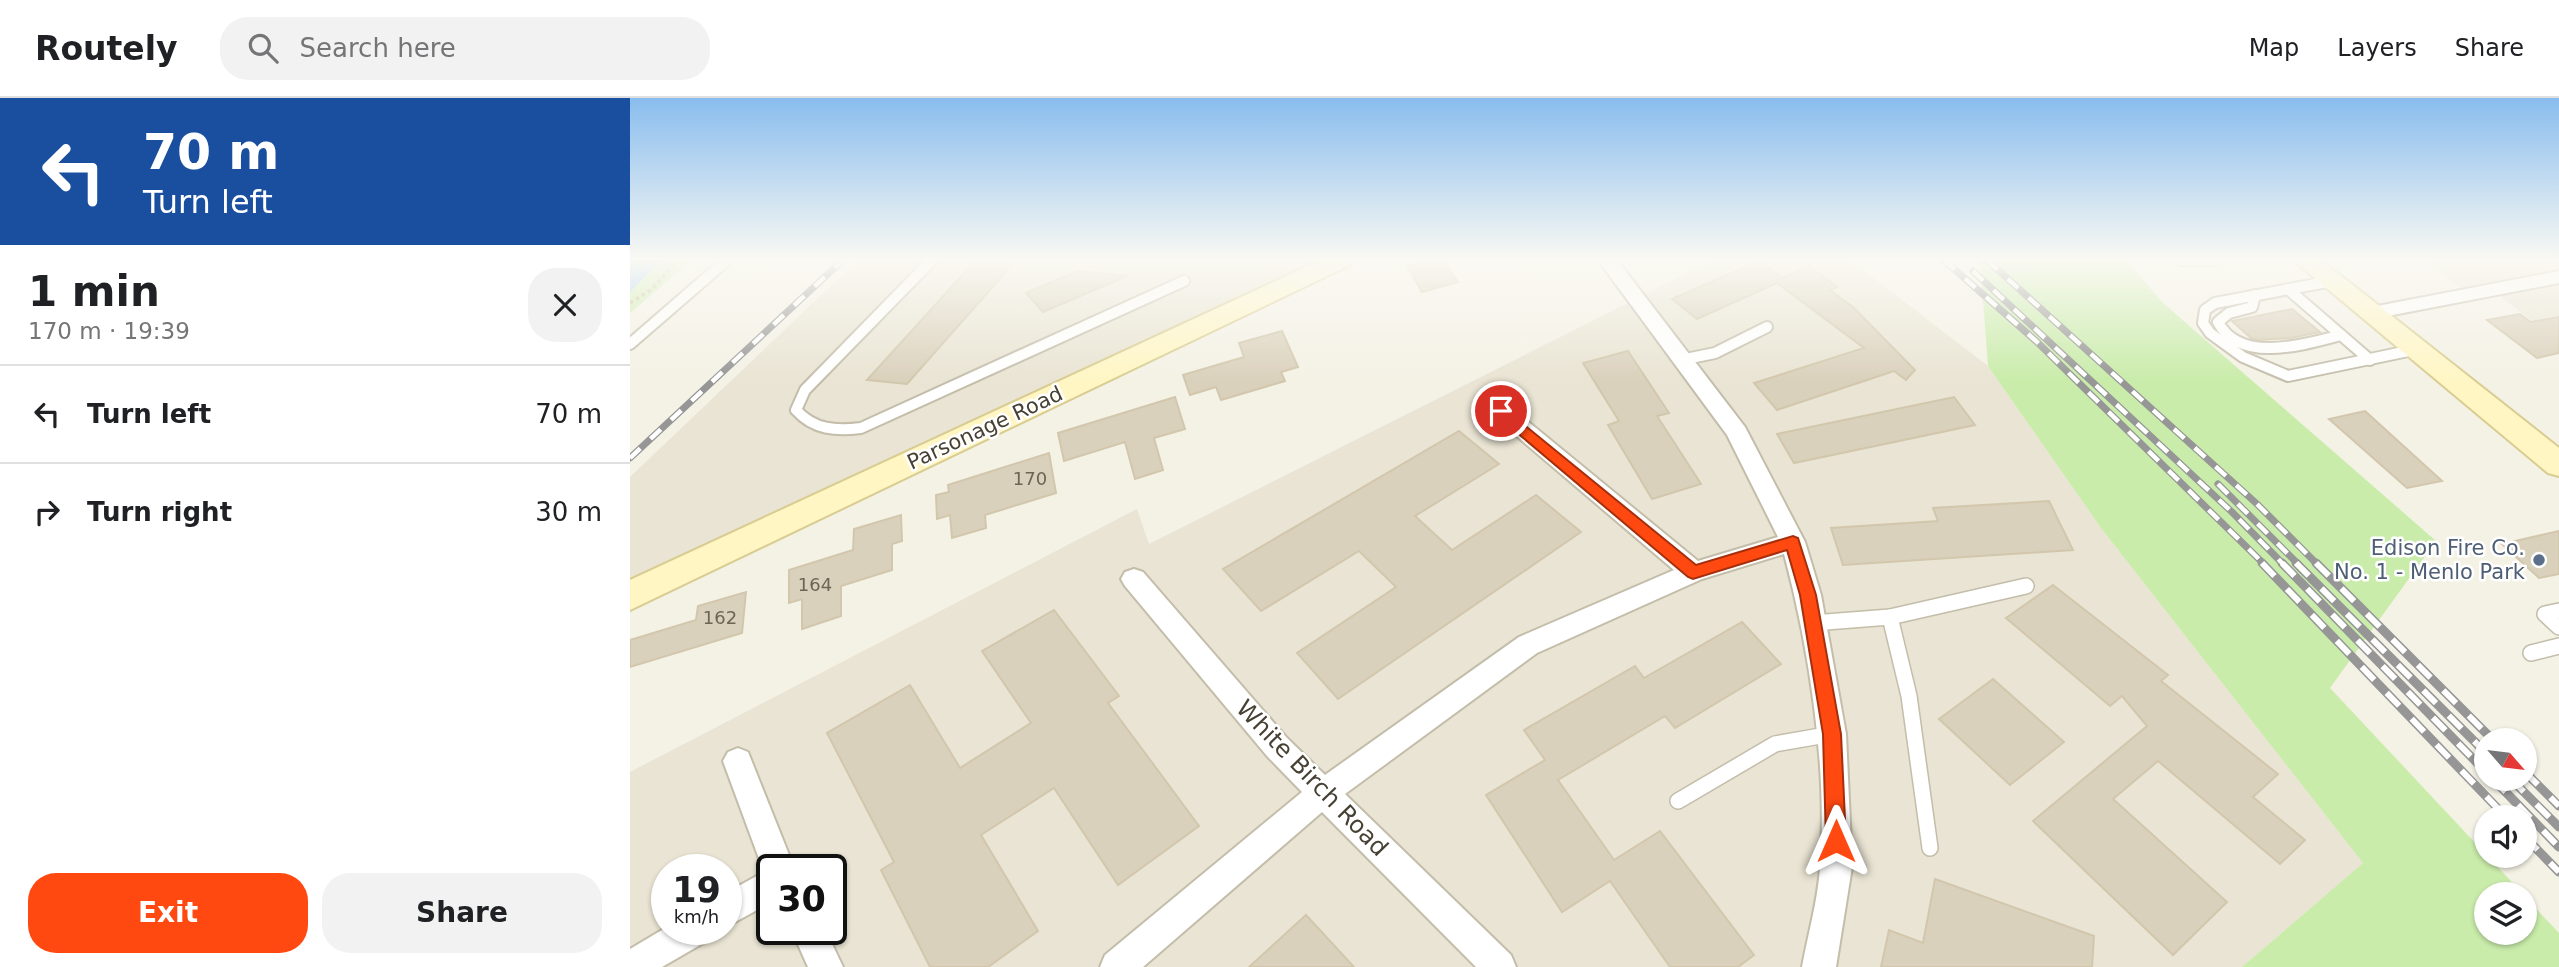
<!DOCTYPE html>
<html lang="en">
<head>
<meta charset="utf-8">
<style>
  body { margin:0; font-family:"DejaVu Sans",sans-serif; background:#f2f2f2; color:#202124; height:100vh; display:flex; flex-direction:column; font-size:26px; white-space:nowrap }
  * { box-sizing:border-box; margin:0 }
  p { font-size:23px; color:#757577 }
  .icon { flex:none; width:38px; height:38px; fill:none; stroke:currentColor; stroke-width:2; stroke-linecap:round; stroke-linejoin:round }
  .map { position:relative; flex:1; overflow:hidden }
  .side { display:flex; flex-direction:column; background:#fff; width:630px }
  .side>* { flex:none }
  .top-card { background:#1a4fa0; color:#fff; overflow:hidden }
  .needle { width:46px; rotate:118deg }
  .fabs { position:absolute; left:1844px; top:630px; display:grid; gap:14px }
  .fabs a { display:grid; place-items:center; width:63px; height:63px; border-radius:50%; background:#fff; box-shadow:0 2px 5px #0004; font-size:35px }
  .speed { position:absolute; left:21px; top:756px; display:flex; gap:14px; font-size:35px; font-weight:700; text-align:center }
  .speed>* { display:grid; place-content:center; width:91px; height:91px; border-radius:50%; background:#fff; box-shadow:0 2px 5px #0004; line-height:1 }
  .speed small { font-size:18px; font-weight:400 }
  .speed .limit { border:4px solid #111; border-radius:10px; background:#fff; color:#111 }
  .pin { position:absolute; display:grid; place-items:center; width:60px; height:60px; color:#fff; margin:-30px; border:4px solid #fff; border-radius:50%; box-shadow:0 2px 7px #0007 }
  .me { position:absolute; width:77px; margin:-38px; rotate:0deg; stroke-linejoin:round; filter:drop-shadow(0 0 5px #0008) }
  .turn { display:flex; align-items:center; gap:24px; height:147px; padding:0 28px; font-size:32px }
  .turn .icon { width:91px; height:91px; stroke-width:2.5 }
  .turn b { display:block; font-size:49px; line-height:60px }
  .round { display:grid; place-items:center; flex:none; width:74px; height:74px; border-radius:28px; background:#f2f2f2 }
  .head { display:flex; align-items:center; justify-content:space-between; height:119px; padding:0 28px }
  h1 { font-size:42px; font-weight:700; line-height:52px }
  .cta { display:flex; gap:14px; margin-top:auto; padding:14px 28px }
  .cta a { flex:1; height:80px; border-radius:28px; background:#ff4911; color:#fff; font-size:28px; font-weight:700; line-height:80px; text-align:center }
  .cta a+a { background:#f2f2f2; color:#202124 }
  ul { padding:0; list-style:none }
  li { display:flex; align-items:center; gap:21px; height:98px; padding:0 28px; border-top:2px solid #e0e0e0 }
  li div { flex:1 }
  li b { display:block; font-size:26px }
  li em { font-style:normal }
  header { display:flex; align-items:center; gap:42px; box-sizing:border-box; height:98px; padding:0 35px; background:#fff; border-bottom:2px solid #e0e0e0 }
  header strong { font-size:33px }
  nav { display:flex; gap:38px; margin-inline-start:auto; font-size:24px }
  .search { width:490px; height:63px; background:#f2f2f2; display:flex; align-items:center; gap:18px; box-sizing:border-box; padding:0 24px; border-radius:28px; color:#757577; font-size:26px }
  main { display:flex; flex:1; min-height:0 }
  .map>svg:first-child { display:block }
  .residential { fill:#e9e4d3; fill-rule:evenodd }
  .green { fill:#c9ecaa }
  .water { fill:#9bcaf7 }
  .building { fill:#dad1bc; stroke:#d2c7ac; stroke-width:2 }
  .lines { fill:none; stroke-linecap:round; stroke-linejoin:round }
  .lane-far1-casing { stroke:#c3bdaa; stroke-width:14 }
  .lane-casing { stroke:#c3bdaa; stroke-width:18 }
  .street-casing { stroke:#c3bdaa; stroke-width:4 }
  .secondary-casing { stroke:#d8cc90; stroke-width:4 }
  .path { stroke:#c4b897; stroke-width:3.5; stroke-dasharray:3.5 3.5; stroke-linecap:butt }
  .lane-far1 { stroke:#fff; stroke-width:10 }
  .lane { stroke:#fff; stroke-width:15 }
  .street { fill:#fff; fill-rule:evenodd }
  .secondary { fill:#fff6c4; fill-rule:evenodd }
  .rail-far1-casing { stroke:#969696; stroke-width:7 }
  .rail-casing { stroke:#969696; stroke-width:9 }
  .rail-far1 { stroke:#fff; stroke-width:4.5; stroke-dasharray:14; stroke-linecap:butt }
  .rail { stroke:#fff; stroke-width:6; stroke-dasharray:18; stroke-linecap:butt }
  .route { fill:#ff4911; stroke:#a62f0b; stroke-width:2 }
  .service-dot { fill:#5c6f8a; stroke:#fff; stroke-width:2.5 }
  .labels { text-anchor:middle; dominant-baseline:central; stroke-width:5; stroke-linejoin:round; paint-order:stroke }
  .number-label { font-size:18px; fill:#6c6556 }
  .street-label { font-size:21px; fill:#474134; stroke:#fff }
  .service-label { font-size:21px; fill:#4e5e75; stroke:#fff; text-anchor:end }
  .near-street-label { font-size:24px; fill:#474134; stroke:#fff }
</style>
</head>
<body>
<header>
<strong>Routely</strong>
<div class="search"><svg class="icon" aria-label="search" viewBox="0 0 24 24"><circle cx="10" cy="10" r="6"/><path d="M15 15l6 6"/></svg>Search here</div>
<nav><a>Map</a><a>Layers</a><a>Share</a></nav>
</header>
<main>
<section class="side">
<div class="top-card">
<div class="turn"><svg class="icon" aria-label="left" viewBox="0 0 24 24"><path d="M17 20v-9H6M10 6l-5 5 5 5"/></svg><div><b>70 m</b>Turn left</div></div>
</div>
<div class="head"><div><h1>1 min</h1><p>170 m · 19:39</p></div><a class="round"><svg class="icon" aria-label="close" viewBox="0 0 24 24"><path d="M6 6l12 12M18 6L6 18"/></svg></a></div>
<ul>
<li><svg class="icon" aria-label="left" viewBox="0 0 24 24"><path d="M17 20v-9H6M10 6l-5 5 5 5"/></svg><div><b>Turn left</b></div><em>70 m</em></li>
<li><svg class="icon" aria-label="right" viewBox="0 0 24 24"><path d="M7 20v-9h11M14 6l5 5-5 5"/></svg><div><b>Turn right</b></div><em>30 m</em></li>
</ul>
<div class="cta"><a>Exit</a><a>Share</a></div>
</section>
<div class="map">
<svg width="1929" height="869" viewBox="0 0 1929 869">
  <rect width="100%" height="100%" fill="#f4f1e5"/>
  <g class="residential">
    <polygon points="228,162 711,162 0,498 0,379"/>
    <path d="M1083,162H1220L1358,268L1471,430L1733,765L1612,869H0V674L507,411L519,446ZM37,772H96V831H37ZM142,772H201V831H142Z"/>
    <polygon points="1793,162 1929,162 1929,242 1861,192 1840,196"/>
  </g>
  <g class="green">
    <polygon points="0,162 62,162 0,215"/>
    <polygon points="1350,162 1496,162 1532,204 1806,443 1700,590 1893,796 1857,796 1857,835 1895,835 1895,799 1929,835 1929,869 1612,869 1733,765 1471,430 1358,268"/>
  </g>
  <polygon class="water" points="0,162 31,162 0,194"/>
  <g class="building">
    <polygon points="801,162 813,162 828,184 792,194 777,168"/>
    <polygon points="345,163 382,167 277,286 237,282"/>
    <polygon points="1129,163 1152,180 1179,168 1207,189 1200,192 1223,209 1285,272 1276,282 1264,273 1147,312 1124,285 1234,250 1147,185 1067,221 1042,201"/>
    <polygon points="448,173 497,178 413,214 396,195"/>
    <polygon points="1662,211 1690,234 1661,240 1628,242 1621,240 1602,223"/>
    <polygon points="1890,216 1901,224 1929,219 1929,255 1907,260 1857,222"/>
    <polygon points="652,233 668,269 651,274 655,283 591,302 586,289 560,297 553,277 614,259 609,245"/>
    <polygon points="998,253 1039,315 1027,318 1071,386 1022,401 978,327 989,323 953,265"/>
    <polygon points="545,299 555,331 524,340 533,372 505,381 495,344 434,363 428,335"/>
    <polygon points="1324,299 1345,327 1164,365 1147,336"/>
    <polygon points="1735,313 1812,383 1777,390 1699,321"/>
    <polygon points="829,333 869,366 785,418 822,452 906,397 951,434 708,601 667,555 766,489 729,453 631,513 593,471"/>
    <polygon points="419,355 426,395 355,417 356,430 322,440 320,417 307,421 306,397 319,394 318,387"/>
    <polygon points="1419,403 1443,452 1213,467 1201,430 1308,423 1303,410"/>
    <polygon points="271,417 272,443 262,446 262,472 211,488 211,518 172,531 172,501 159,505 159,472 223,452 224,431"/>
    <polygon points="1929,433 1929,476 1909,480 1872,446"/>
    <polygon points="1423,487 1538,577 1531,583 1648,676 1623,699 1675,742 1650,766 1528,663 1483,701 1597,804 1543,857 1403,723 1517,628 1492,598 1480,608 1376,520"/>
    <polygon points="116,494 112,535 0,569 0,542 66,522 68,508"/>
    <polygon points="424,512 489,598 478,605 569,728 488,787 424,690 351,737 408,833 358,869 300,869 251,772 264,764 197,635 280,587 330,670 401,625 352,553"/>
    <polygon points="1112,524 1151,566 1045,630 1035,618 928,682 984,762 1030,733 1124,857 1108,869 1040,869 980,783 932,814 856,697 915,662 894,632 1005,568 1014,580"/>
    <polygon points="1363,581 1434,644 1380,687 1309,621"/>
    <polygon points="1305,781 1464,838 1462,869 1251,869 1259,832 1293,845"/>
    <polygon points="676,817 724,869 619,869"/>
  </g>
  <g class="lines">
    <g class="lane-far1-casing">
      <g id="lane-far1">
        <path d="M302,162L175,292L166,312C184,332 206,333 231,330L554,183"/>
        <polyline points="1551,162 1582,162"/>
        <polyline points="1702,183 1585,205 1575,212 1573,225 1580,235 1613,259 1658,278 1788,251"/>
        <polyline points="1658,191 1740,262"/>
        <path d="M1625,197L1622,209L1599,215L1588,224C1610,267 1676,246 1711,237"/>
        <polyline points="0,246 97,162"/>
        <polyline points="1051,262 1085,255 1137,229"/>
      </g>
    </g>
    <g class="lane-casing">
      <g id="lane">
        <polyline points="1929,513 1915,516 1929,529"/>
        <polyline points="1260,519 1279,598 1300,750"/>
        <polyline points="1183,525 1260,519 1396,488"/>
        <polyline points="1901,555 1929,548"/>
        <polyline points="1048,703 1145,646 1202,636"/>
      </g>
    </g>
    <g class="street-casing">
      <g id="street">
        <path d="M968,162H987L1115,329L1175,444L1191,497L1216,636L1222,769L1206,869H1172C1178,836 1188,802 1190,769C1198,672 1179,549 1154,456L1072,481L907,555L715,696L881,857L886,869H846L692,714L513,869H470L475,857L672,694L637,658L495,488L491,481L495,474L504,471L513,474L657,640L695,677L889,539L1044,472L863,318L860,313L863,308H879L1068,463L1148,439L1097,337Z"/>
        <polygon points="1929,173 1929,185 1742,221 1732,215 1742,209"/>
        <polygon points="108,650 118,654 165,772 142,772 142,804 96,829 96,795 134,774 93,663 98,654"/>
        <polygon points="37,829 81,831 77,843 32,869 0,869 0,851"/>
        <polygon points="161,831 195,831 213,869 178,869"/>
      </g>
    </g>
    <g class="secondary-casing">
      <g id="secondary">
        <polygon points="691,162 724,162 720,167 0,512 0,482"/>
        <polygon points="1663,162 1691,162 1929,350 1929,378 1918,375"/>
      </g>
    </g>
    <polyline class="path" points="0,205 22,191 48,162"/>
    <use href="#lane-far1" class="lane-far1"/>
    <use href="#lane" class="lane"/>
    <use href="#street" class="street"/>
    <use href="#secondary" class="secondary"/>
    <g class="rail-far1-casing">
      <g id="rail-far1">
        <polyline points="1314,162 1406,243 1634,466"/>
        <polyline points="1357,162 1627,406 1687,466"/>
        <polyline points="1343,173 1602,414 1653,466"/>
        <polyline points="0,360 213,162"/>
        <polyline points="1588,386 1668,466"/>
      </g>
    </g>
    <g class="rail-casing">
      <g id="rail">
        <polyline points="1632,465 1876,719"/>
        <polyline points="1652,465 1857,675"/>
        <polyline points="1666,465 1857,656"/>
        <polyline points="1686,465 1863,642"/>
        <polyline points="1895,674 1929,708"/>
        <polyline points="1863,681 1929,749"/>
        <polyline points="1881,681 1929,729"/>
        <polyline points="1895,739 1929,774"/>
      </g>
    </g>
    <use href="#rail-far1" class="rail-far1"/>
    <use href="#rail" class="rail"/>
  </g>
  <linearGradient id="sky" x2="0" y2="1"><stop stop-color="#89bdee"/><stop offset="0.57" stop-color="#faf9f3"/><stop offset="1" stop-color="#faf9f3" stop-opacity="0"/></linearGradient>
  <rect width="1929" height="283" fill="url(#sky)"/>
  <polygon class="route" points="871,308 1066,467 1163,438 1168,440 1186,497 1211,636 1216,743 1213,749 1206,752 1199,749 1196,743 1193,636 1170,497 1157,452 1063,481 1058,479 866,317 866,310"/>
  <circle class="service-dot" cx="1909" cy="462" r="7"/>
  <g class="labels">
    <g class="number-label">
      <text x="400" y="380">170</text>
      <text x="185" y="486">164</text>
      <text x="90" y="519">162</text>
    </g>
    <g class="street-label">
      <text transform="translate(355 330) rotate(-25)">Parsonage Road</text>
    </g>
    <g class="service-label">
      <text x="1895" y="450">Edison Fire Co.<tspan x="1895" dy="24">No. 1 - Menlo Park</tspan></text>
    </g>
    <g class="near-street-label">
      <text transform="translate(682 680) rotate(46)">White Birch Road</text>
    </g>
  </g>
</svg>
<div class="fabs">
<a><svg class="needle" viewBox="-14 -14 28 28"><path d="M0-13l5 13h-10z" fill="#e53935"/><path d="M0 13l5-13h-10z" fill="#757577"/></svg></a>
<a><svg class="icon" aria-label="sound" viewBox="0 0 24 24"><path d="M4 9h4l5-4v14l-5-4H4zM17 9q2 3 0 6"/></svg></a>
<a><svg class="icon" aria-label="layers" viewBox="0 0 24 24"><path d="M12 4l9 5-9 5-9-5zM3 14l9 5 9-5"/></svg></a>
</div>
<div class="speed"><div>19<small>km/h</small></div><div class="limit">30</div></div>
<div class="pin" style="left:871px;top:313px;background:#d93025"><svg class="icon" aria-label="arrive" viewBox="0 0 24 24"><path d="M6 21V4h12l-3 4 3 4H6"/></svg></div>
<svg class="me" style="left:1206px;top:743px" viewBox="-20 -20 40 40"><path d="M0-17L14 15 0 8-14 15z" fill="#ff4911" stroke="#fff" stroke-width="4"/></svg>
</div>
</main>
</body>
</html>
